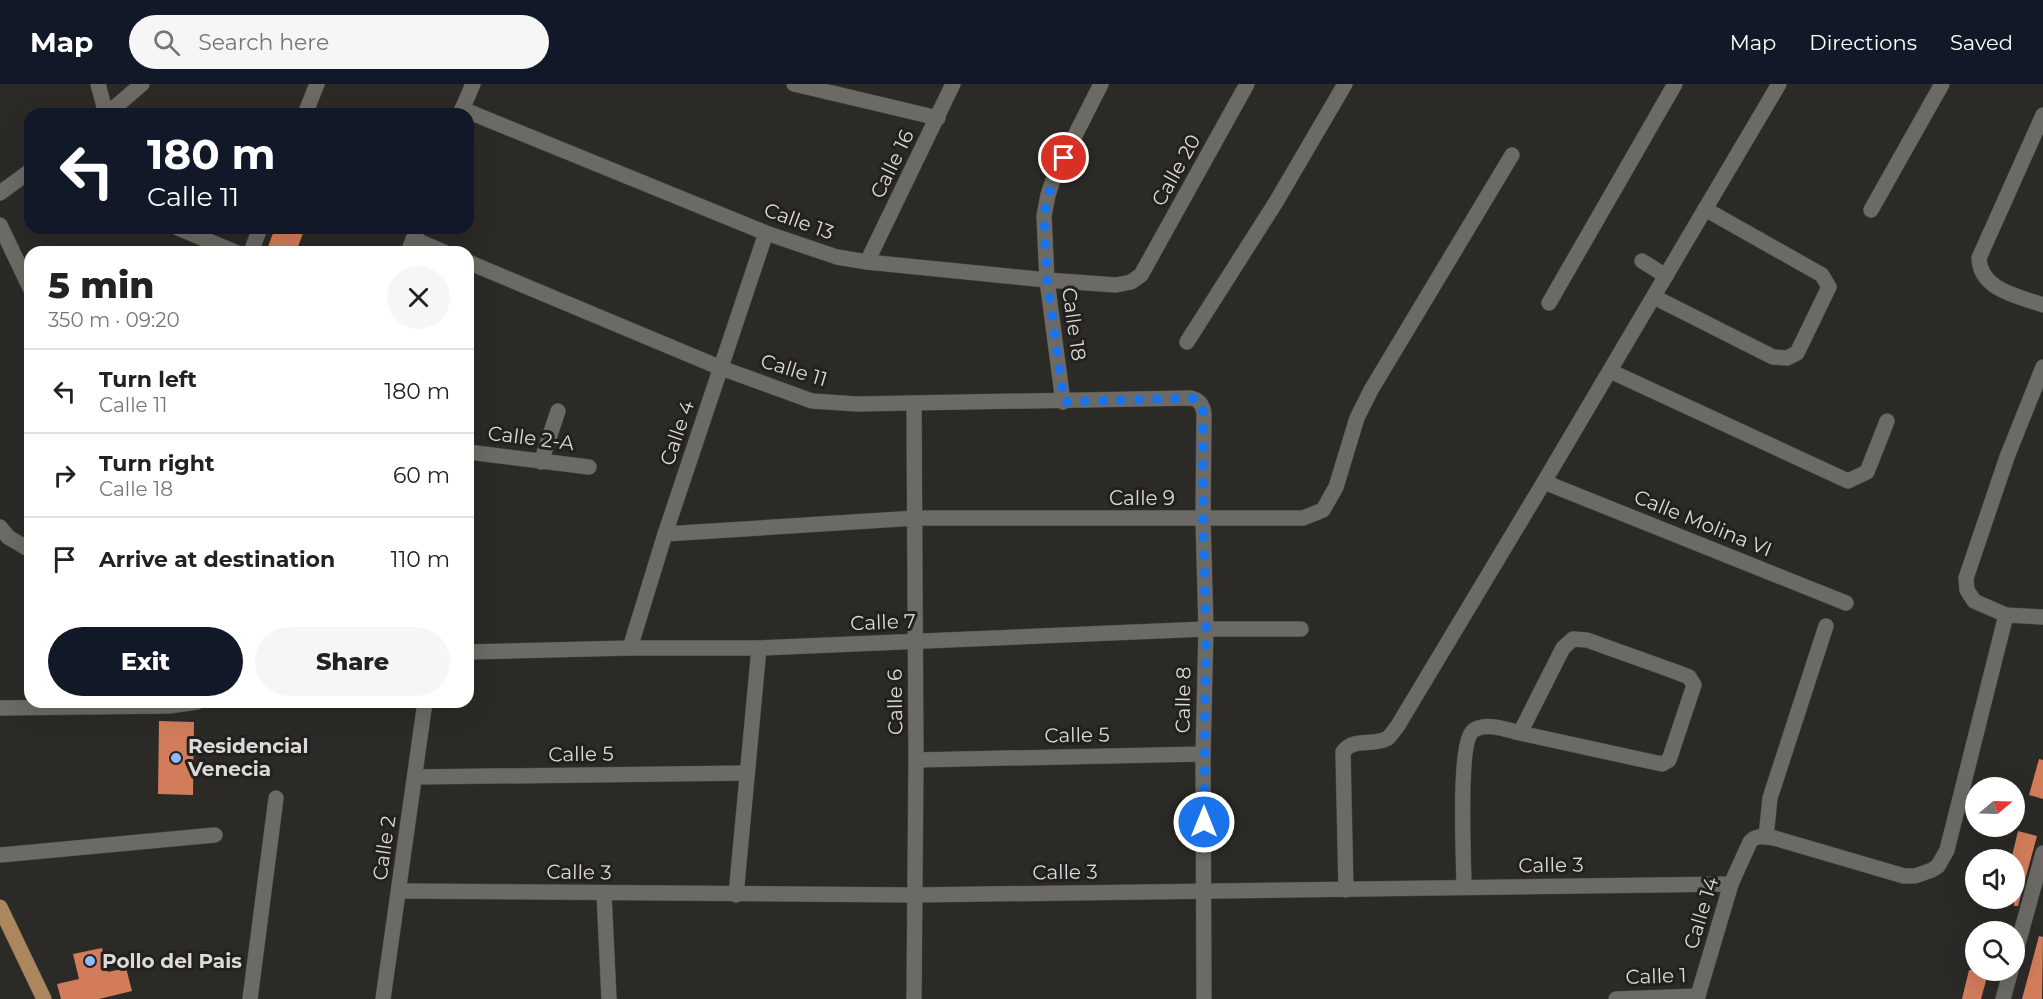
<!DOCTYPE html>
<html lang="en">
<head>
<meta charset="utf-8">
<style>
  body { margin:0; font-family:Montserrat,sans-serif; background:#f6f6f6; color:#222; height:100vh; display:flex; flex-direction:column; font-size:22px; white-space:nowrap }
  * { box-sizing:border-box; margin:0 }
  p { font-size:20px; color:#767676 }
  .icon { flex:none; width:33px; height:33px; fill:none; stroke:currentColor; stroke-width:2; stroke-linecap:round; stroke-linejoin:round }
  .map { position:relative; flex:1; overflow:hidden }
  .sheet { position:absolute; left:24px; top:162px; width:450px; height:462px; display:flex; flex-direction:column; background:#fff; border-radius:18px; box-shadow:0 6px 24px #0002 }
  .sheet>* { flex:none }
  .hud { position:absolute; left:24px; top:24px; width:450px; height:126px; border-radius:18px; box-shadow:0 6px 24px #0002; background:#111827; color:#fff; overflow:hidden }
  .needle { width:39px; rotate:71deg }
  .buttons { position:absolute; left:1965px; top:693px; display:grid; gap:12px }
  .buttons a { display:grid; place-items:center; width:60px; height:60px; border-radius:50%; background:#fff; box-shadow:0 6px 24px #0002; font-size:30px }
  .pin { position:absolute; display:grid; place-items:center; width:51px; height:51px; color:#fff; margin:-26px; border:3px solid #fff; border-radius:50%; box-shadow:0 2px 6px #0007 }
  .me { position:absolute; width:66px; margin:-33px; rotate:0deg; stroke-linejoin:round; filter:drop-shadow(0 0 4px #0008) }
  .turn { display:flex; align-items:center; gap:21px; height:126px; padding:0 24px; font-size:27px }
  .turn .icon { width:78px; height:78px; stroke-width:2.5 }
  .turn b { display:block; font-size:42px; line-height:51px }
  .round { display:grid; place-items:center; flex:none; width:63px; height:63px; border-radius:32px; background:#f6f6f6 }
  .summary { display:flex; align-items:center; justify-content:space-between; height:102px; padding:0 24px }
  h1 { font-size:36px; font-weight:800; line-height:45px }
  .cta { display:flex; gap:12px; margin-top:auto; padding:12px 24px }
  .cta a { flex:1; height:69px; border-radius:36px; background:#111827; color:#fff; font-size:24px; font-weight:800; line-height:69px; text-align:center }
  .cta a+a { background:#f6f6f6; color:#222 }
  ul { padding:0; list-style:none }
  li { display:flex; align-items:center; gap:18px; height:84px; padding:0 24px; border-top:2px solid #e0e0e0 }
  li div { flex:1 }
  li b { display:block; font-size:22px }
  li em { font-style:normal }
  header { display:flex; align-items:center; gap:36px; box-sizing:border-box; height:84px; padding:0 30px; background:#111827; color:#fff }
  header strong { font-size:28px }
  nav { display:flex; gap:33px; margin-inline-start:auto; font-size:21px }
  .search { width:420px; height:54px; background:#f6f6f6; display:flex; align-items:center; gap:15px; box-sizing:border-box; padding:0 21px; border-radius:33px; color:#767676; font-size:22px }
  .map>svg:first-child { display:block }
  .building { fill:#d27c5b }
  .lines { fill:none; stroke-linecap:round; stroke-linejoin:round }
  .minor-casing { stroke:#494743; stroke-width:16 }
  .major-casing { stroke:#494743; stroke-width:16 }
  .minor { stroke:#6c6a65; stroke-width:15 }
  .major { stroke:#ac875d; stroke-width:15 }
  .route { stroke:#1a73e8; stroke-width:10; stroke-dasharray:0 18 }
  .poi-dot { fill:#90b8fd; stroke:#23211d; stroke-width:2 }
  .labels { text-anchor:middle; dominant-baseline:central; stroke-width:6; stroke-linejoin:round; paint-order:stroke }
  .street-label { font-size:20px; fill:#dcdad8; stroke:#23211d }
  .poi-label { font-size:20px; font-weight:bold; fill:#dcdad8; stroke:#23211d; text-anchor:start }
</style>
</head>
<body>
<header>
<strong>Map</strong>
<div class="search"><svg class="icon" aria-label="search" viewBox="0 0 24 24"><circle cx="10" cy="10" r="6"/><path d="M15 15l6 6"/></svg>Search here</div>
<nav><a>Map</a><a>Directions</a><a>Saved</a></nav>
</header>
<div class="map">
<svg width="2043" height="915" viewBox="0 0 2043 915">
  <rect width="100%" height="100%" fill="#2c2a26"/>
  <g class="building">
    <polygon points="275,144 305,144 296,168 266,168"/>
    <polygon points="159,637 194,638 193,711 158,710"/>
    <polygon points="2039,675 2043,676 2043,715 2029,711"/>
    <polygon points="2018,747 2037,752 2018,822 2014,822 2014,776 2011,776"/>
    <polygon points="2039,852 2043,853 2042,915 2022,915"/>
    <polygon points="102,864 108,888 126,884 132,907 99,915 61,915 57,900 79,895 73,870"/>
    <polygon points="1969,886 1989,886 1981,915 1962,915"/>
  </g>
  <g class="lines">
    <g class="minor-casing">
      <g id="minor">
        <polyline points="98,0 106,30"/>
        <polyline points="794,0 938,34"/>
        <polyline points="462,25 766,149 837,173 867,178 1047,196 1116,201 1131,198 1141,191 1247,0"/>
        <polyline points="107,30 142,0"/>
        <polyline points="305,30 317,0"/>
        <polyline points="460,30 473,0"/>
        <path d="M2043,31L1979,174C1980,206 2018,212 2043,221"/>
        <polyline points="0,109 30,87"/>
        <polyline points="1871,126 1942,0"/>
        <polyline points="0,141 30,204"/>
        <polyline points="178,144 235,168"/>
        <polyline points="413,155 444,168"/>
        <polyline points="251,168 260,144"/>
        <polyline points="408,168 418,144"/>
        <polyline points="1642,177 1666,192"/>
        <path d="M468,178L721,284L812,317L857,320L1191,314C1200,316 1203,321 1204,330L1203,435L1206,545L1203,670L1204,915"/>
        <polyline points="867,178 953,0"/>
        <polyline points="1654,213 1773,273 1787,274 1797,269 1829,203 1822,191 1705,125"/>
        <polyline points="1549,219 1675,0"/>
        <polyline points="1187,258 1276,118 1345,0"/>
        <polyline points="2043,283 2007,373 1966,494 1967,506 1974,517 2006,531 2043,533"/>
        <polyline points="1610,287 1848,397 1867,388 1887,337"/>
        <polyline points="1063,318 1047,196 1044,132 1048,111 1054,93 1101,0"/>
        <polyline points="468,368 589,383"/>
        <polyline points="541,378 558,327"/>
        <polyline points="1544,398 1846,519"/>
        <polyline points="0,443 8,453 30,466"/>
        <polyline points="665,450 916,434 1303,434 1323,426 1336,403 1357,334 1371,306 1512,71"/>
        <polyline points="630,564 665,450 766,149"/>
        <polyline points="468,568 630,564 759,564 1206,545 1301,545"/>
        <polyline points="0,624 169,622 197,618"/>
        <polyline points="916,676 1203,670"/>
        <polyline points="416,693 747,689"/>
        <polyline points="1766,753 1770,714 1826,542"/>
        <polyline points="0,771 215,751"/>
        <path d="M1464,803C1464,779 1457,657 1474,646C1487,638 1507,646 1520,649L1662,680L1669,676L1694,601L1689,593L1679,589L1587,556L1573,555L1563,564L1520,649"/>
        <path d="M1346,806L1343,668C1353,653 1373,663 1388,654C1391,651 1394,646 1397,643L1544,398L1779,0"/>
        <polyline points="399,807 915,811 1731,800"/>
        <polyline points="604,809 609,915"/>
        <polyline points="736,811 759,564"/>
        <polyline points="2014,874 2043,769"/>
        <polyline points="250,915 276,714"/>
        <polyline points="383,915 425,618"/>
        <polyline points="914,915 916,676 914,320"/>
        <polyline points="1616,915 1698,912"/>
        <path d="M1697,915L1731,800L1750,758C1757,750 1764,753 1774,754L1904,792H1915L1932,786L1938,782L1947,766L2006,531"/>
        <polyline points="2003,915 2011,886"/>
      </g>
    </g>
    <g class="major-casing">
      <polyline id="major" points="0,823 44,915"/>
    </g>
    <use href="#minor" class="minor"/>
    <use href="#major" class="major"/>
  </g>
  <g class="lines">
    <polyline class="route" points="1064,74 1048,111 1044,132 1047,196 1064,318 1191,314 1197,315 1203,324 1203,435 1206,545 1204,738"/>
  </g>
  <g class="poi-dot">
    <circle cx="176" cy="674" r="6"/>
    <circle cx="90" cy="877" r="6"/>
  </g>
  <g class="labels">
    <g class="street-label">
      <text transform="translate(892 80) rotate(-64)">Calle 16</text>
      <text transform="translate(1176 86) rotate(-61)">Calle 20</text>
      <text transform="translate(799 137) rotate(20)">Calle 13</text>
      <text transform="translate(1074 240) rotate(82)">Calle 18</text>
      <text transform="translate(794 286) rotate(17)">Calle 11</text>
      <text transform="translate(677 349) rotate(-71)">Calle 4</text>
      <text transform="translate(531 354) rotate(7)">Calle 2-A</text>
      <text x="1142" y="414">Calle 9</text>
      <text transform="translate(1703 439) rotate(22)">Calle Molina VI</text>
      <text transform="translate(883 538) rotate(-2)">Calle 7</text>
      <text transform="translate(1183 616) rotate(-89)">Calle 8</text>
      <text transform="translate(895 618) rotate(-91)">Calle 6</text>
      <text transform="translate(1077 651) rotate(-1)">Calle 5</text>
      <text transform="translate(581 670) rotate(-1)">Calle 5</text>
      <text transform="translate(384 764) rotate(-82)">Calle 2</text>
      <text transform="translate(1551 781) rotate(-1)">Calle 3</text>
      <text transform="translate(579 788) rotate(1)">Calle 3</text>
      <text transform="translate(1065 788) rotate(-1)">Calle 3</text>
      <text transform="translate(1701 829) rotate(-73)">Calle 14</text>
      <text transform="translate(1656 892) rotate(-2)">Calle 1</text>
    </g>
    <g class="poi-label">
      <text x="188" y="662">Residencial<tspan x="188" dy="23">Venecia</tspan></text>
      <text x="102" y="877">Pollo del Pais</text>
    </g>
  </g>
</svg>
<div class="buttons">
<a><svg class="needle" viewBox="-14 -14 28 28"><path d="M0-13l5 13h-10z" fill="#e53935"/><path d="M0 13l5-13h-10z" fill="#767676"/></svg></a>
<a><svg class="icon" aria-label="sound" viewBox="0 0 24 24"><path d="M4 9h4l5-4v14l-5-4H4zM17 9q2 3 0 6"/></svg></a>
<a><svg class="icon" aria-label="search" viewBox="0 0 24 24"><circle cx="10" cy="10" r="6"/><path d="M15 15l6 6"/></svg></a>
</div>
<div class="pin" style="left:1064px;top:74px;background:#d93025"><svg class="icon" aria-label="arrive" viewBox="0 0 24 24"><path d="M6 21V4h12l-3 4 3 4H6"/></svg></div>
<svg class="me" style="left:1204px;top:738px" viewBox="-20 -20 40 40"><circle r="17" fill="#1a73e8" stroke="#fff" stroke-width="3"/><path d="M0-11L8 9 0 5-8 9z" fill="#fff"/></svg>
<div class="hud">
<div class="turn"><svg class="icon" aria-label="left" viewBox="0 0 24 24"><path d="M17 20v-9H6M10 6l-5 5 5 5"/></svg><div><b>180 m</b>Calle 11</div></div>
</div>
<section class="sheet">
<div class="summary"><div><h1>5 min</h1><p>350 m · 09:20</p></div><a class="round"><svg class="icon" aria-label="close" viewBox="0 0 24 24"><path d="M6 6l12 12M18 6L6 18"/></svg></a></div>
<ul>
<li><svg class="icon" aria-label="left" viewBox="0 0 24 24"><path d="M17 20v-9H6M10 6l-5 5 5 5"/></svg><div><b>Turn left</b><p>Calle 11</p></div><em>180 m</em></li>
<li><svg class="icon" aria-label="right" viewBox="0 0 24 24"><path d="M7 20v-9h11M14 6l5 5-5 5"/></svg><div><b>Turn right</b><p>Calle 18</p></div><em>60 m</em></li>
<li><svg class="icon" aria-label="arrive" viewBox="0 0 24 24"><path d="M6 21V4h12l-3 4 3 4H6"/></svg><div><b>Arrive at destination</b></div><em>110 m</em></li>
</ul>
<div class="cta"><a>Exit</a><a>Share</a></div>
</section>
</div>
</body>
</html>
